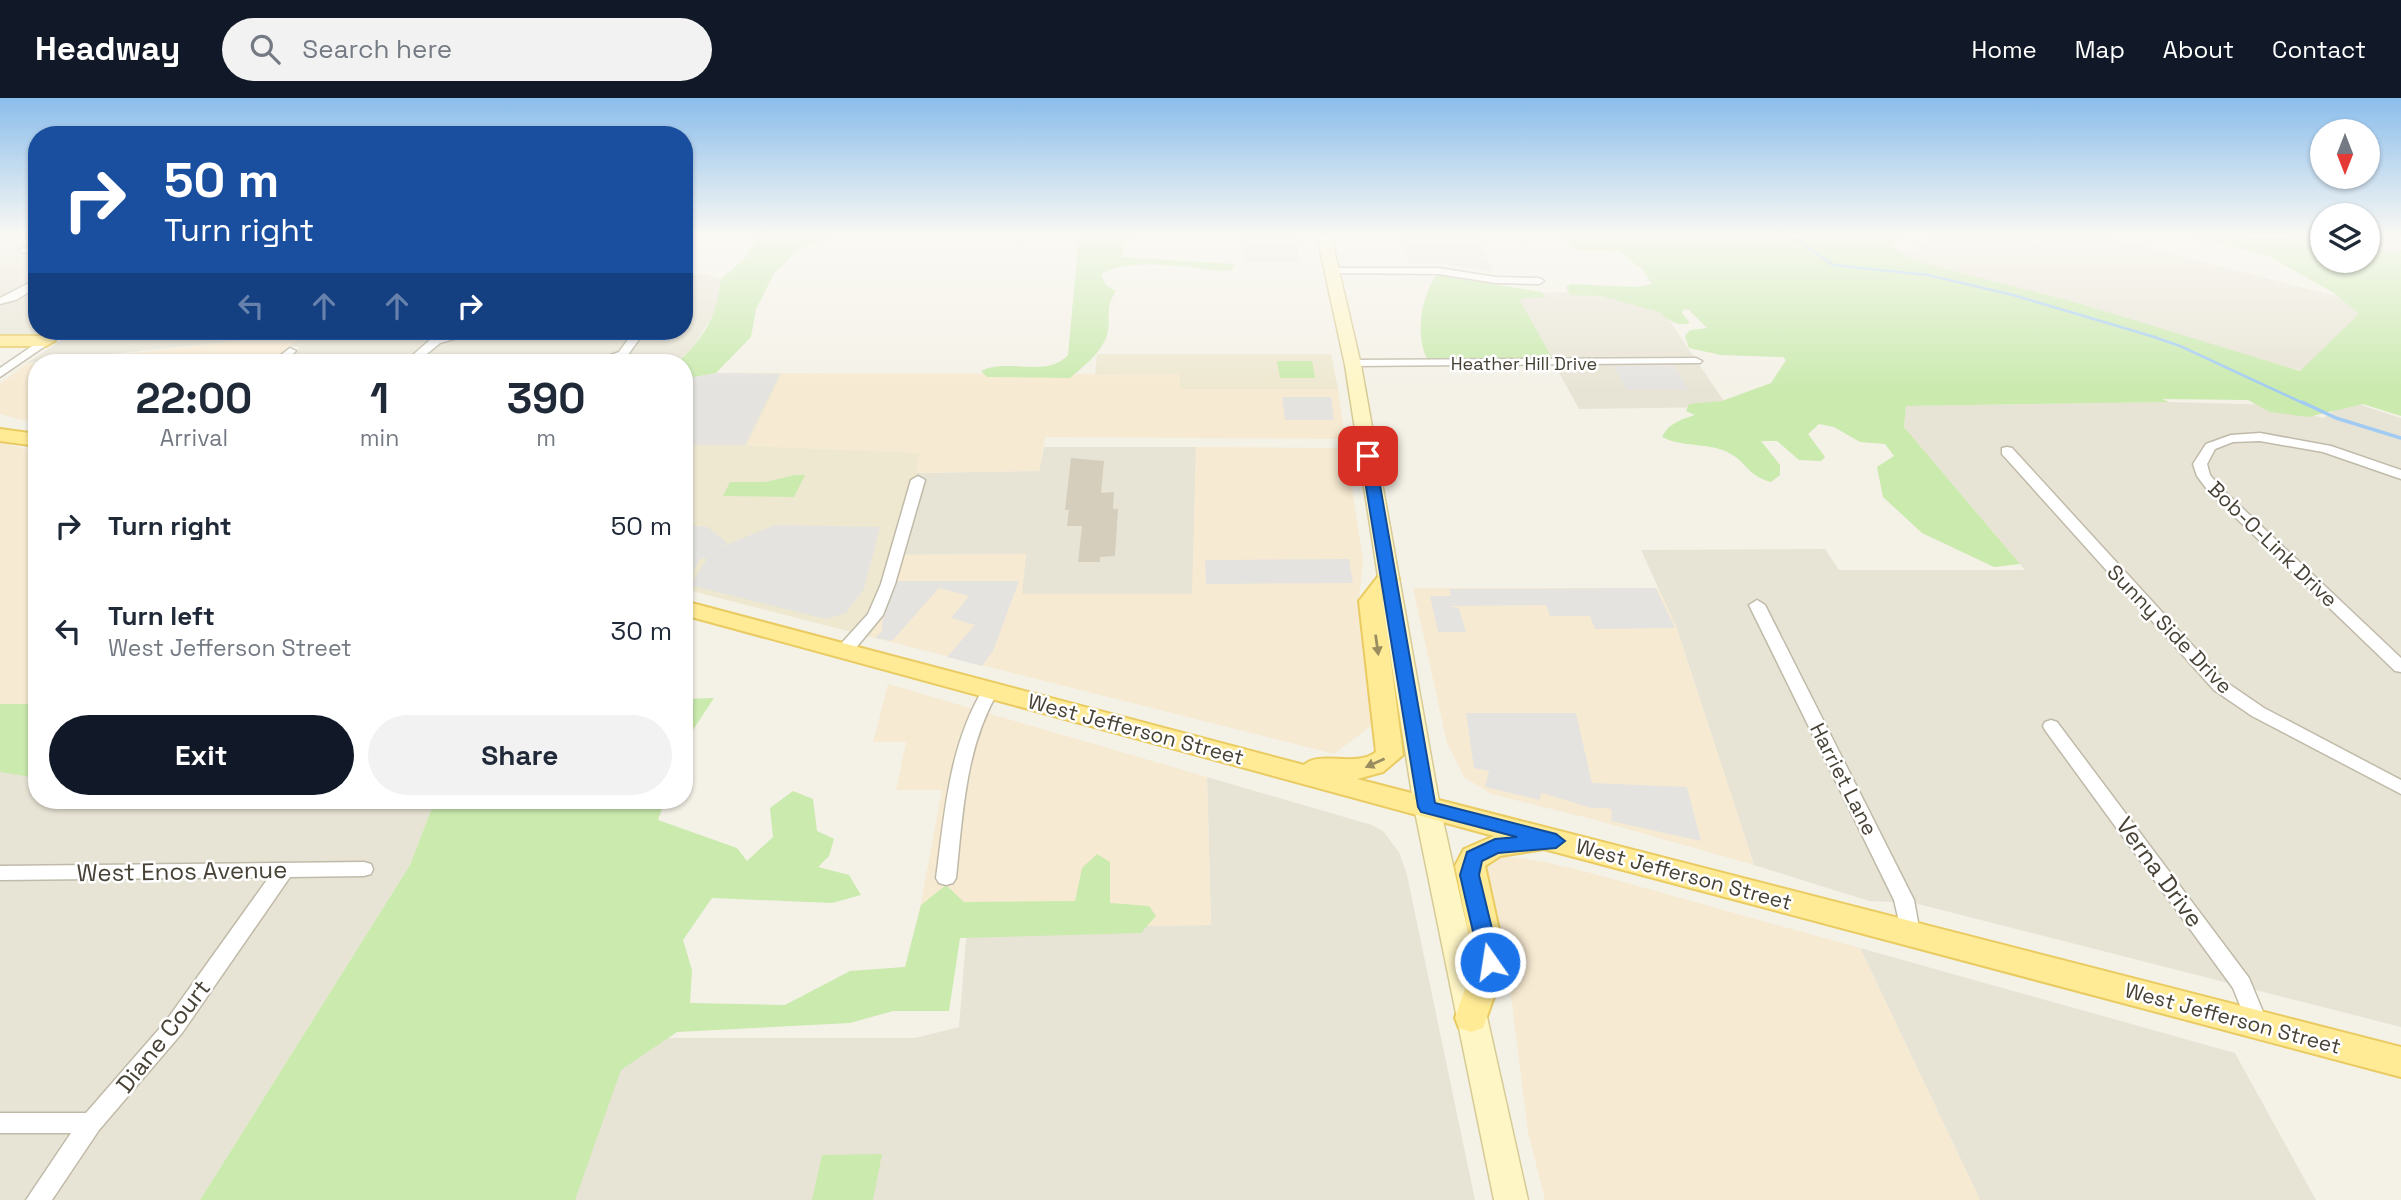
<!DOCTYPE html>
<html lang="en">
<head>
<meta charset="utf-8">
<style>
  body { margin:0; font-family:"Space Grotesk",sans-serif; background:#f2f2f3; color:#1f2937; height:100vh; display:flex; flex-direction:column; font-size:26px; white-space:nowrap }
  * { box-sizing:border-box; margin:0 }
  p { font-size:23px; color:#747a83 }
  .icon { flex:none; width:38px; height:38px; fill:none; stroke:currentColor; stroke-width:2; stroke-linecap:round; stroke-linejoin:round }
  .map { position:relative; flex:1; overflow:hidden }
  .drawer { position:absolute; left:28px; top:256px; width:665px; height:455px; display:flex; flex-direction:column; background:#fff; border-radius:28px; box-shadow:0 2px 5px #0004 }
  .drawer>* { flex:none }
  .hud { position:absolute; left:28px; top:28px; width:665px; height:214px; border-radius:28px; box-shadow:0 2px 5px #0004; background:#1a4fa0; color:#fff; overflow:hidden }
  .needle { width:46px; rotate:180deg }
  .buttons { position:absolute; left:2310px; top:21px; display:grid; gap:14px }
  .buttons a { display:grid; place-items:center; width:70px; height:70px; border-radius:50%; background:#fff; box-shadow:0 2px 5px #0004; font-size:35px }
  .pin { position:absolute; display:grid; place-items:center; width:60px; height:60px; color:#fff; margin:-30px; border-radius:14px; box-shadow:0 4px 10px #0006 }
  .me { position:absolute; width:77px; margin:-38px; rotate:347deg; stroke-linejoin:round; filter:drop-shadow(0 0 5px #0008) }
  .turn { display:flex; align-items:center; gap:24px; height:147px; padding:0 21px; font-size:32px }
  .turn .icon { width:91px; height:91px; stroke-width:2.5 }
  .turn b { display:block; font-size:49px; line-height:60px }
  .lanes { display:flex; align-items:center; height:66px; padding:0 21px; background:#0003; justify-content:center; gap:35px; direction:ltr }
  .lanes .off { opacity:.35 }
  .eta { display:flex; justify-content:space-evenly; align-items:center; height:119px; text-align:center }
  .eta b { font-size:42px; font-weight:700; line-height:49px }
  .cta { display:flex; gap:14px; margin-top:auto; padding:14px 21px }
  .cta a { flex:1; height:80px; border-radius:42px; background:#111827; color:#fff; font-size:28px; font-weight:700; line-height:80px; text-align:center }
  .cta a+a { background:#f2f2f3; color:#1f2937 }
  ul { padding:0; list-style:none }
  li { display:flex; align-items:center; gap:21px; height:105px; padding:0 21px }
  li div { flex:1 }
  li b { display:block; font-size:26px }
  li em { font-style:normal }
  header { display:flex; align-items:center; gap:42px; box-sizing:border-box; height:98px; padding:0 35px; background:#111827; color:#fff }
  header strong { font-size:33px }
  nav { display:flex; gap:38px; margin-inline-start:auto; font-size:24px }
  .search { width:490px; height:63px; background:#f2f2f3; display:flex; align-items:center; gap:18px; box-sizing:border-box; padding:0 24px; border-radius:38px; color:#747a83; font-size:26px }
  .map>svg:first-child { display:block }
  .residential { fill:#e8e4d5 }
  .commercial { fill:#f7ead2 }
  .education { fill:#eee8d0 }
  .green { fill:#caeaae }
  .parking { fill:#e5e3df }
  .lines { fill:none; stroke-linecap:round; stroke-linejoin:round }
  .stream-far1 { stroke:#a1cbf3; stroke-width:2.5 }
  .stream { stroke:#a1cbf3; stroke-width:3.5 }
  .building { fill:#d6cebc }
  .minor-casing { stroke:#c0baa9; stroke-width:3 }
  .secondary-casing { stroke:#d6ca95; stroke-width:3 }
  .primary-casing { stroke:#e9cb61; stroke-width:4 }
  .minor { fill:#fff; fill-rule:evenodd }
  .secondary { fill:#fff6c6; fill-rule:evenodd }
  .primary { fill:#ffea95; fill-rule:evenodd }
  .oneway { fill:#9a8e61 }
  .route { fill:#1a73e8; stroke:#114b97; stroke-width:2 }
  .labels { text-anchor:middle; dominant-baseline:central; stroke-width:5; stroke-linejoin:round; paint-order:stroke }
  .far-street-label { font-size:18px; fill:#484236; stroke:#fff }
  .street-label { font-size:21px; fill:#484236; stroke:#fff }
  .near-street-label { font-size:24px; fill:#484236; stroke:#fff }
</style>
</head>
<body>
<header>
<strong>Headway</strong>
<div class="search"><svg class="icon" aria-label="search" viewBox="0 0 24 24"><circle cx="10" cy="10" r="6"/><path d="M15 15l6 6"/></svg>Search here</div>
<nav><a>Home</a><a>Map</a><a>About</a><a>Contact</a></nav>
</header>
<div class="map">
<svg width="2401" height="1102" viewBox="0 0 2401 1102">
  <rect width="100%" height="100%" fill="#f4f1e7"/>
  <g class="residential">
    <polygon points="0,138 37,138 37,233 49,233 43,237 0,239"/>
    <polygon points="1932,138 2103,138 2386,211 2310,275 1898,162"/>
    <polygon points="2368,138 2401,138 2401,160 2368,156"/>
    <polygon points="705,176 721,181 718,209 693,249 677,264 283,264 300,249 289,248 303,236 27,265 75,233 684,233 684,178"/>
    <polygon points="1590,194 1663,213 1728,309 1579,311 1515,195"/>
    <polygon points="2349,303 2401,320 2401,929 1914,805 1869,803 1754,767 1677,531 1641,452 1825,451 1839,472 2025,472 1904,329 1906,308 2169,304 2280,307 2323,320"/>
    <polygon points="1044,349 1196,349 1193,496 1021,496 1026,456 894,457 916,375 1039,373"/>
    <polygon points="0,641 37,642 37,702 435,702 410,767 200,1102 0,1102"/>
    <polygon points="1207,679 1372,727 1383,733 1399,754 1407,777 1475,1102 564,1102 623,940 915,940 959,929 967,830 1211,827"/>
    <polygon points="1860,850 2235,955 2316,1102 1980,1102"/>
  </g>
  <g class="commercial">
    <polygon points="304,235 272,264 40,264 101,259"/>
    <polygon points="27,265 37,265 37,326 0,316 0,286"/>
    <polygon points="782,275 1180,276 1181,291 1338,291 1345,341 1045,339 1039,373 916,375 918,355 747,348"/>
    <polygon points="0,344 37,354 37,606 0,606"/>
    <polygon points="1196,349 1346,350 1363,462 1359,501 1376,624 1334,656 871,539 894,457 1026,456 1022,496 1192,496"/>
    <polygon points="1413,490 1658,490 1677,531 1754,767 1592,721 1491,696 1464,679 1447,645"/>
    <polygon points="888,586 1207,679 1211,827 916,831 942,692 896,692 906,644 873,644"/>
    <polygon points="1500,758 1541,763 1591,775 1860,850 1980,1102 1545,1102 1528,1034 1511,898 1482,785 1483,771"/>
  </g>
  <g class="education">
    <polygon points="1097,256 1331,256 1338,291 1180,291 1180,276 1095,277"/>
    <polygon points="711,275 782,275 747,348 919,355 916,375 871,539 684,491 684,279"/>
  </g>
  <g class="green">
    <path d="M760,138H837L800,151L775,174L756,211L751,239L716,275L684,281V264H678C705,239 717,218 721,181L743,162Z"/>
    <path d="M1079,138H1156L1127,140L1121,159L1235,166L1232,172L1219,173C1191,169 1123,159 1101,177L1106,187L1116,193C1103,214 1112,218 1107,237C1102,254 1083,269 1070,280L987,279L981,273C1007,259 1046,281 1068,257Z"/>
    <path d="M1565,138H1901L1891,147L1915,163L2081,206L2300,273L2359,216L2334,195L2268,158L2189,138L2322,141V163H2368V148L2387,153L2401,152V318L2363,306L2308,319L2270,314L2248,302L2162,301L2169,304L1906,308L1904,329L2020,466L1994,469L1922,435L1883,399L1877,369L1894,358L1885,346L1860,344L1834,329L1819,326L1808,336L1825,359L1821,363L1799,362L1777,343H1761L1780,367V377L1771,384C1747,377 1749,367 1731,356C1712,344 1683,350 1662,339C1669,325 1680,322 1695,317L1686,313L1689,306L1722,303L1771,285L1786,262L1783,259L1721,257L1689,250L1685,238L1690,232L1707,230L1689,212L1684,211L1682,215L1690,225C1678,229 1667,222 1660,214L1601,198L1570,197L1566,189L1571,186L1636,189L1652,186L1643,172L1619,153L1573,152Z"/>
    <path d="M1436,177L1541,194L1545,199L1519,201L1552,260L1427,261C1415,235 1421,201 1436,177Z"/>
    <polygon points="1277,263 1312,263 1315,280 1280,280"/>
    <polygon points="795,377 805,377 794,399 723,398 730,384 766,384"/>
    <polygon points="714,600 685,644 684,647 684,601"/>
    <polygon points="0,606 37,606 37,680 0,674"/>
    <polygon points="793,693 813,701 817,733 834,741 829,758 818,769 849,777 861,797 832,805 712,800 683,842 692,872 690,905 785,907 850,873 905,869 921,807 946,787 964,804 1075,803 1082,770 1097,756 1110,764 1110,805 1149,808 1156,818 1141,835 960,840 949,913 893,913 850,925 677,934 621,972 575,1102 200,1102 410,767 435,702 665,702 658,722 737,750 747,763 773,739 770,710"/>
    <polygon points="882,1056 873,1102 812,1102 822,1057"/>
  </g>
  <g class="parking">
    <polygon points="1242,138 1296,138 1300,164 1245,164"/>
    <polygon points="1478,139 1493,173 1443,166 1410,166 1400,140"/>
    <polygon points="1614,268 1674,268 1689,292 1627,292"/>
    <polygon points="716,275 780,276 745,347 684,347 684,281"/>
    <polygon points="1282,299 1331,299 1334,322 1285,322"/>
    <polygon points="684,427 708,429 727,445 716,451 775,427 880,429 864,491 846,515 826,521 690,487 707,461 701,460 691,477 684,477"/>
    <polygon points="1349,461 1353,485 1206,486 1205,462"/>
    <polygon points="894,483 1019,483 993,553 982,568 947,559 975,527 951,520 969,498 939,490 892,543 875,540 882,533 882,525"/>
    <polygon points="1656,490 1675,530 1595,531 1590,518 1550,518 1546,507 1449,508 1459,510 1466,534 1438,534 1430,498 1451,498 1449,491"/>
    <polygon points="1466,615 1576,615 1592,685 1687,689 1701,743 1611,723 1612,713 1609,710 1591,710 1542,695 1539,702 1485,689 1489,673 1474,670"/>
  </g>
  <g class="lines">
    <polyline class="stream-far1" points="1791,138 1833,167 1928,177 2013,197 2151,238 2180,248 2305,306"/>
    <polyline class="stream" points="2302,304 2336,320 2401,340"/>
  </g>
  <polygon class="building" points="1071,360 1104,363 1101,395 1114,394 1113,411 1118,411 1115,458 1100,459 1100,464 1078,464 1082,428 1067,428 1069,412 1065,412"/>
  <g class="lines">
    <g class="minor-casing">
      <g id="minor">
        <polygon points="37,146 37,152 24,155 19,152"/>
        <polygon points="1332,170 1438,170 1496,179 1539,180 1544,183 1539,186 1496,185 1438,176 1328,175 1327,173"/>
        <polygon points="37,181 37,189 16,202 0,206 0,200"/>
        <polygon points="54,233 67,233 0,279 0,270"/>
        <polygon points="462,233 482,233 440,245 422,260 605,259 619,254 634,233 645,233 627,258 611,264 405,264 432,240"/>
        <polygon points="290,250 296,253 284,264 272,264"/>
        <polygon points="1696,260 1702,263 1700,265 1353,268 1347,265 1353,262"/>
        <polygon points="2260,335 2331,348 2401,372 2401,381 2323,354 2260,343 2233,344 2215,351 2207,366 2210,377 2219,388 2401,560 2401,574 2395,573 2209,394 2197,378 2193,366 2206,346 2231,337"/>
        <polygon points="2007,349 2012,350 2226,584 2264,610 2401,682 2401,696 2252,618 2214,592 2002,356 2002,350"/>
        <polygon points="918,378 925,382 895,486 883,517 850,557 838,557 836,553 838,549 868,516 881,486 911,382"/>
        <polygon points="1757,502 1765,507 1914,802 1920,835 1917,841 1910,843 1903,841 1894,802 1749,507"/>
        <path d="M991,587L999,592C965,649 963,715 956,780L953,785L946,787L939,785L936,780C945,713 949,646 985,588Z"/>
        <polygon points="2051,622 2057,624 2249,880 2268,926 2264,932 2257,935 2250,932 2233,890 2045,632 2043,628 2045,624"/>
        <polygon points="364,764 371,766 373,771 371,776 364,778 290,779 182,935 99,1032 52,1102 26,1102 71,1035 0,1035 0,1015 86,1015 166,923 269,779 0,782 0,768"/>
      </g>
    </g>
    <g class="secondary-casing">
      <polygon id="secondary" points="1317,138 1331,138 1361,267 1440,709 1528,1102 1494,1102 1414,709 1345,267"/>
    </g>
    <g class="primary-casing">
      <g id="primary">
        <polygon points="0,238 46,238 55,243 46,248 0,248"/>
        <polygon points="0,331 37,336 37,348 0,343"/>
        <path d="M1388,474L1399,481L1383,503L1403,657L1383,674L1357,681L2401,949V979L1544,751L1500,758L1485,768L1506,864L1483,930L1471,934L1459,930L1455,920L1474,864L1455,768L1464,751L1494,738L684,517V503L1304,667C1319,652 1355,670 1376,654L1359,503L1380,476Z"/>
      </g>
    </g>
    <use href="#minor" class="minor"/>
    <use href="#secondary" class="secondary"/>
    <use href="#primary" class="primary"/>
  </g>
  <defs><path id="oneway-solid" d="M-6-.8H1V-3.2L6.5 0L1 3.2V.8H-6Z" transform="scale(1.75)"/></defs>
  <g class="oneway">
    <use href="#oneway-solid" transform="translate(1377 547) rotate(82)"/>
    <use href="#oneway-solid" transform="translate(1375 665) rotate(156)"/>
  </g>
  <linearGradient id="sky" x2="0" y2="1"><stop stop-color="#8bbdec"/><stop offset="0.47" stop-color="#faf9f4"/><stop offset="1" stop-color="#faf9f4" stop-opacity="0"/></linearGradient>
  <rect width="2401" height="292" fill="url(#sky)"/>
  <polygon class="route" points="1368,354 1375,358 1435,705 1556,736 1565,743 1556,750 1498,755 1482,763 1479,777 1500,864 1497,870 1483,870 1480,864 1460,777 1467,754 1495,741 1517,739 1421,714 1418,709 1361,358"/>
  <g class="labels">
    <g class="far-street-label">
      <text x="1524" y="265">Heather Hill Drive</text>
    </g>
    <g class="street-label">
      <text transform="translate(2273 446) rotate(44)">Bob-O-Link Drive</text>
      <text transform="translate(2170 531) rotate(46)">Sunny Side Drive</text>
      <text transform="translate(1136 631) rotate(15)">West Jefferson Street</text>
      <text transform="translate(1844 681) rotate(63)">Harriet Lane</text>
      <text transform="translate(1684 776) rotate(15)">West Jefferson Street</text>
      <text transform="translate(2233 920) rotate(15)">West Jefferson Street</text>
    </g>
    <g class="near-street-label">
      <text transform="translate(182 773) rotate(-1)">West Enos Avenue</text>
      <text transform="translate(2160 774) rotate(54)">Verna Drive</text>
      <text transform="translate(163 938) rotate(-52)">Diane Court</text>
    </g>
  </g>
</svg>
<div class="buttons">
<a><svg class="needle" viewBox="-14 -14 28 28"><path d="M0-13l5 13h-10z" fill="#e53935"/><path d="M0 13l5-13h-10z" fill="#747a83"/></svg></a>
<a><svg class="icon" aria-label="layers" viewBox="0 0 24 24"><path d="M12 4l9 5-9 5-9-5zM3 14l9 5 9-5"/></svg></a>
</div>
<div class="pin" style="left:1368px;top:358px;background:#d93025"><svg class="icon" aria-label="arrive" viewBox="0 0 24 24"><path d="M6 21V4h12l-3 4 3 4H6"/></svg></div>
<svg class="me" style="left:1490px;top:864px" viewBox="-20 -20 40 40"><circle r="17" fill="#1a73e8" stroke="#fff" stroke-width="3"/><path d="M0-11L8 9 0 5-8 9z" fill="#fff"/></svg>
<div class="hud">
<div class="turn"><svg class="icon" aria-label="right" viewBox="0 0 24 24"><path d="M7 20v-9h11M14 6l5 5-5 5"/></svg><div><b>50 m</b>Turn right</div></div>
<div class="lanes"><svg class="icon off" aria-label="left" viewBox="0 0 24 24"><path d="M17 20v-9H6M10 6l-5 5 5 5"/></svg><svg class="icon off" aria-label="ahead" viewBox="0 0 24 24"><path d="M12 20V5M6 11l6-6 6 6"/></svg><svg class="icon off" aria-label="ahead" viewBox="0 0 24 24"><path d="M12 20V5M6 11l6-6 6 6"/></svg><svg class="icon" aria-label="right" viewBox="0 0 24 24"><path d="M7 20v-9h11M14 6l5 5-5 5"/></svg></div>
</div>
<section class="drawer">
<div class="eta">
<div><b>22:00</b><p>Arrival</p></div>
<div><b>1</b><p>min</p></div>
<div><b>390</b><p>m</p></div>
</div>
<ul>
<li><svg class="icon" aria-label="right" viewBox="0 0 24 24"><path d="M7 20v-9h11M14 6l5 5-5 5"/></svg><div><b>Turn right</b></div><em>50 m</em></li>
<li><svg class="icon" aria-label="left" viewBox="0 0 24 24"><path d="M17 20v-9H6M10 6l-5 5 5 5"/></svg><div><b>Turn left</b><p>West Jefferson Street</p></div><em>30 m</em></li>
</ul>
<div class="cta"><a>Exit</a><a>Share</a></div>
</section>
</div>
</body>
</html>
